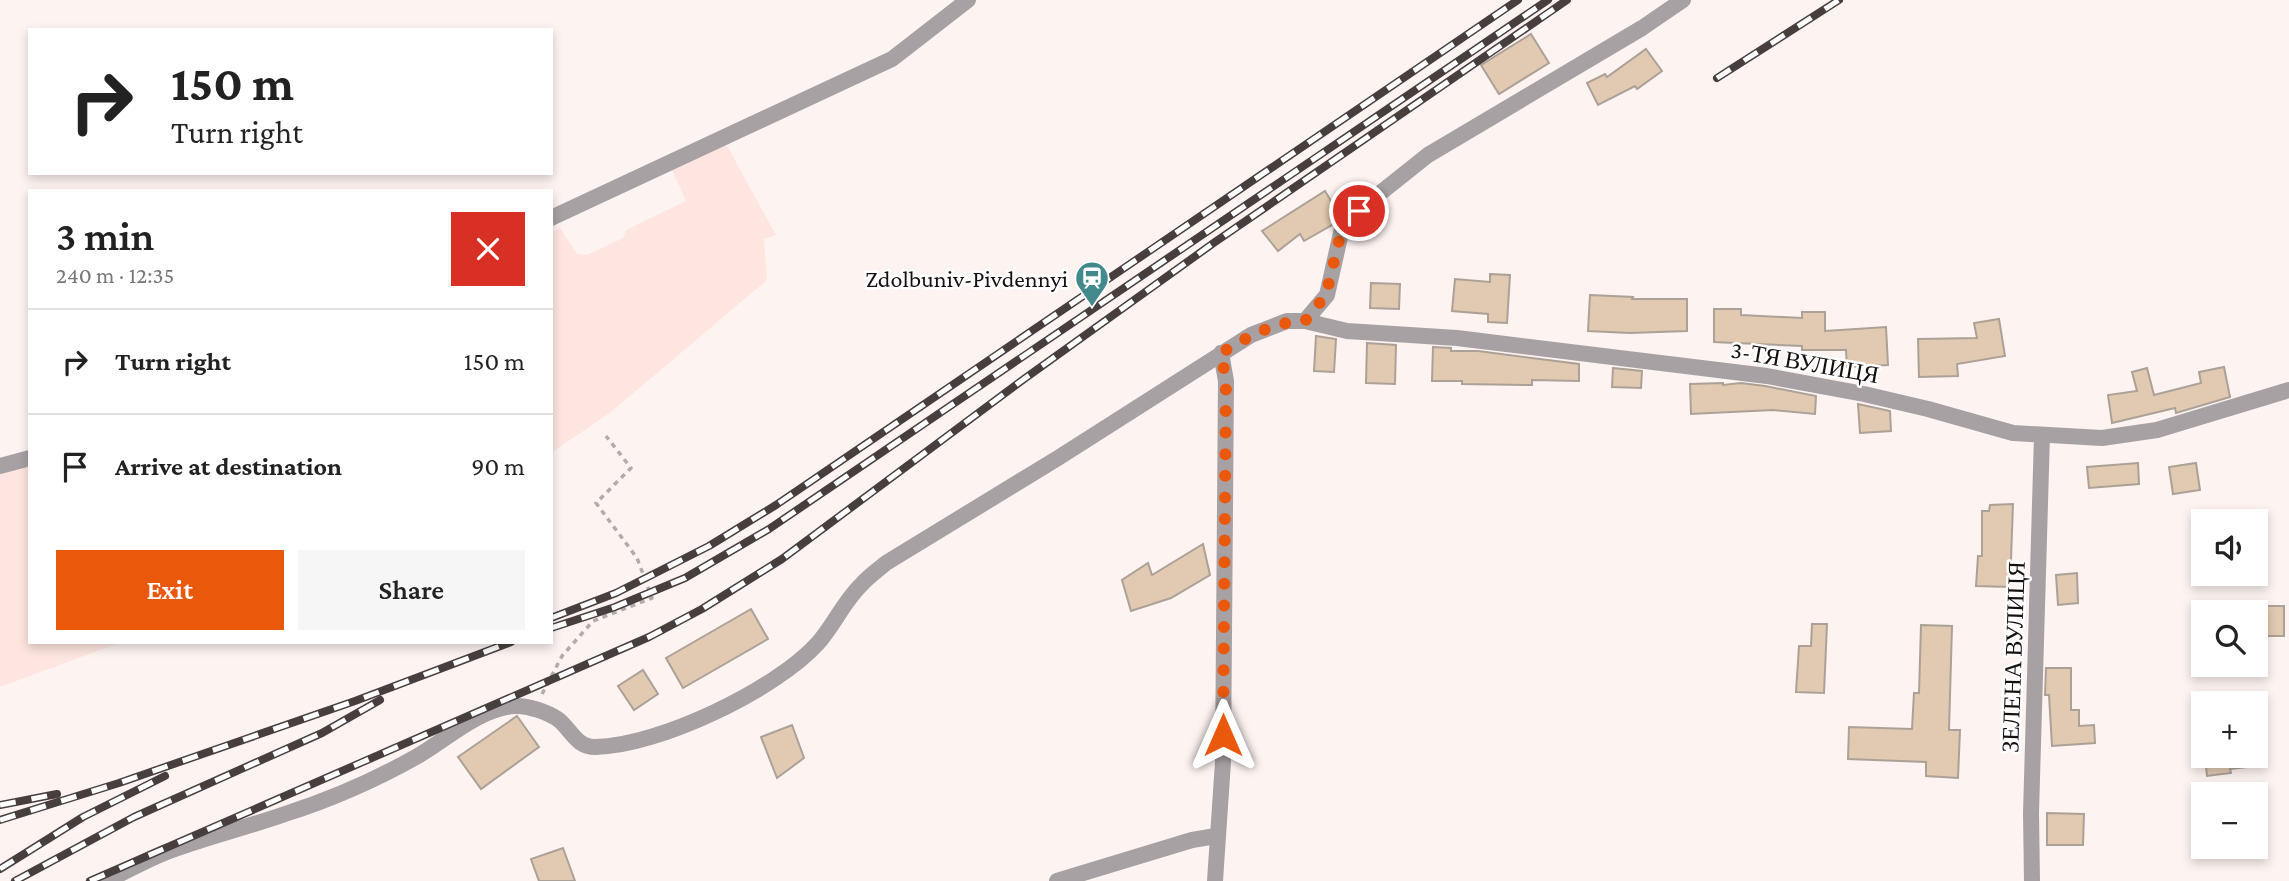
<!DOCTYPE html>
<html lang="en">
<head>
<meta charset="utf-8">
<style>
  body { margin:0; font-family:"Crimson Pro",serif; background:#f6f6f6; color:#222; height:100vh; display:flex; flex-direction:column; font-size:26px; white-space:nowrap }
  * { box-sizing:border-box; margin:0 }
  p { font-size:23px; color:#767676 }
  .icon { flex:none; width:38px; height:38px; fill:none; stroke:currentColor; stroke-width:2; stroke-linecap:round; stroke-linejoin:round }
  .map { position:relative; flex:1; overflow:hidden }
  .side { position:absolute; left:28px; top:189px; width:525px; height:455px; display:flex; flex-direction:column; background:#fff; border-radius:0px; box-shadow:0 4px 10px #0003 }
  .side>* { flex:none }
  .top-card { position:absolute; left:28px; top:28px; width:525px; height:147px; border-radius:0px; box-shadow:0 4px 10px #0003; background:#fff; color:#222; overflow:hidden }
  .tools { position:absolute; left:2191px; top:509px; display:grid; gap:14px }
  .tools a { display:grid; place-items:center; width:77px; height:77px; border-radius:0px; background:#fff; box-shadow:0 4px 10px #0003; font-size:35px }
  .pin { position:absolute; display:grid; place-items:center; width:60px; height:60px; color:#fff; margin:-30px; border:4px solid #fff; border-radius:50%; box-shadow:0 2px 7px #0007 }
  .me { position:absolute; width:77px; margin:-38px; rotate:0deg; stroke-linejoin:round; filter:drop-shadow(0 0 5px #0008) }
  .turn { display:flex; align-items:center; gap:24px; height:147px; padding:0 28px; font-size:32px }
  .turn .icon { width:91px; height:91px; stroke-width:2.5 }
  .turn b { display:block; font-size:49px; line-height:60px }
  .round { display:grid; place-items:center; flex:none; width:74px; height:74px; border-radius:0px; background:#f6f6f6 }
  .summary { display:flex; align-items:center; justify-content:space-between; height:119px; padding:0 28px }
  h1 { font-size:42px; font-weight:600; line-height:52px }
  .button { display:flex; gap:14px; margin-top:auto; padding:14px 28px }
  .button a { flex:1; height:80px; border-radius:0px; background:#ea580c; color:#fff; font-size:28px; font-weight:600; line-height:80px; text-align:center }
  .button a+a { background:#f6f6f6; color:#222 }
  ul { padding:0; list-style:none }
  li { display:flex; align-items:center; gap:21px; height:105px; padding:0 28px; border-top:2px solid #e0e0e0 }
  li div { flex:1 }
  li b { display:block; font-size:26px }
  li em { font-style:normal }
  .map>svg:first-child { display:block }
  .built { fill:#fee5df }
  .building { fill:#e2c9b1; stroke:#aca197; stroke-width:2 }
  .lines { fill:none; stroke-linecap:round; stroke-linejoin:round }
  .path { stroke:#b3aaa9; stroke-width:3.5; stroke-dasharray:5 5; stroke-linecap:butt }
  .minor { stroke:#a8a1a3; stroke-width:16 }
  .rail-casing { stroke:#463f3e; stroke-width:8 }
  .rail { stroke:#fff; stroke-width:5; stroke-dasharray:16; stroke-linecap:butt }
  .route { stroke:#ea580c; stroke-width:12; stroke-dasharray:0 21.6 }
  .labels { text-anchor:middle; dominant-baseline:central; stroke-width:5; stroke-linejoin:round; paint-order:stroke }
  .poi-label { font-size:24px; fill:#150f0e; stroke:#fff; text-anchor:end }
  .street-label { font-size:24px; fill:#150f0e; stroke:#fff }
</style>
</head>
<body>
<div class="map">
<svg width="2289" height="881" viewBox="0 0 2289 881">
  <rect width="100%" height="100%" fill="#fdf3f1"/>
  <g class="built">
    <polygon points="726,144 776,235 764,239 767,280 611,412 551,453 551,232 560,228 577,254 587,255 623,238 626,230 686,201 672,170"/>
    <polygon points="30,466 30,642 121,642 0,687 0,474"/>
  </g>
  <g class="building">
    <polygon points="1531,34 1549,63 1499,94 1481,65"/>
    <polygon points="1646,49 1662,71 1637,89 1635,86 1598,105 1587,83 1605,74 1607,77"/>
    <polygon points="1325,191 1339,214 1332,225 1304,241 1300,234 1278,251 1262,231"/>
    <polygon points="1490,274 1510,275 1507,323 1488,322 1488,314 1452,311 1455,279 1490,282"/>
    <polygon points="1371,283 1400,284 1399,309 1370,308"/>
    <polygon points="1590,295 1633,297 1632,299 1687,299 1687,331 1630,333 1588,331"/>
    <polygon points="1714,309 1741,309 1741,315 1802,318 1802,312 1825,312 1825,331 1886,327 1888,365 1847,367 1846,350 1802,350 1802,346 1714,342"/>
    <polygon points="1999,319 2005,356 1957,364 1958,376 1919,377 1918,339 1977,338 1974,323"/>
    <polygon points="1316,336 1336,339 1334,372 1314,371"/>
    <polygon points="1367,343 1396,345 1395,384 1366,383"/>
    <polygon points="1433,347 1451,348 1451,351 1478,351 1579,364 1579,381 1532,380 1532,385 1462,384 1462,381 1432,381"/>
    <polygon points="2224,367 2230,397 2176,413 2175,408 2112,423 2108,395 2137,391 2132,372 2147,368 2154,395 2201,383 2199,372"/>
    <polygon points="1613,368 1642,371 1641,388 1612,387"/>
    <polygon points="1723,383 1723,385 1741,383 1765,386 1816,396 1815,414 1773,410 1691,414 1690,384"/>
    <polygon points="1858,404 1890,411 1891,431 1860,433"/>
    <polygon points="2138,463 2139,484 2089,488 2087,467"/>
    <polygon points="2196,463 2200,490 2173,494 2169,467"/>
    <polygon points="2013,504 2010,587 1976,586 1978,556 1982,556 1982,511 1989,511 1990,505"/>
    <polygon points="1203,544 1210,575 1171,598 1131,611 1122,580 1148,563 1152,575"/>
    <polygon points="2077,573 2078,603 2058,605 2056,575"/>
    <polygon points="2262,606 2284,606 2284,636 2261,636"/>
    <polygon points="751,609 768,639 683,688 666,658"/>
    <polygon points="1812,624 1827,624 1824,693 1796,692 1799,646 1811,646"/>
    <polygon points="1921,625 1952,626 1949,730 1960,730 1958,778 1926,776 1926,762 1848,759 1849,727 1912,729 1914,693 1919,693"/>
    <polygon points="2046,668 2071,668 2071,710 2079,710 2079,726 2094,725 2095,743 2052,746 2049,695 2045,695"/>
    <polygon points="643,670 658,694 634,710 618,686"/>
    <polygon points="517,716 539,747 481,789 458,757"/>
    <polygon points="792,725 804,758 777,778 761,737"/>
    <polygon points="2205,756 2264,756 2264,765 2230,769 2231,773 2207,776"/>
    <polygon points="2047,813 2084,814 2083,845 2047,845"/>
    <polygon points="563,848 575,881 539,881 531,859"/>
  </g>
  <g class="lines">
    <polyline class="path" points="542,694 562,656 593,621 652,598 637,558 596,503 631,468 606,436"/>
    <g class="minor">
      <polyline points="551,218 892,59 968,0"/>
      <polyline points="1305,321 1347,331 1457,338 1767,376 1864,394 1928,409 2013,433 2102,438 2157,430 2289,390"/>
      <polyline points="0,466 30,458"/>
      <path d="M106,881C125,872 144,861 164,853C203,838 245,828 285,814C329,800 375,780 416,757C446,740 478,709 514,706C527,705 548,712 559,720C572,731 576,747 596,747C658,746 776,690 818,643C834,625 844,601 862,584C869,576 878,570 886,563L1058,458L1251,335L1287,321H1305L1327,295L1343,224L1374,198L1428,155L1642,28L1683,0"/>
      <polyline points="1057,881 1192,840 1216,836"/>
      <polyline points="1215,881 1223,762 1226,381 1221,353"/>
      <polyline points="2032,881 2031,813 2042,435"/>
    </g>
    <g class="rail-casing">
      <g id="rail">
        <polyline points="1717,78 1839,0"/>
        <polyline points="551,618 616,593 709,546 776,505 1518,0"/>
        <polyline points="551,628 615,607 685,578 769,529 1548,0"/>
        <polyline points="0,805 57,794"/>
        <polyline points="0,820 119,783 355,701 511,642"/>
        <polyline points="0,869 83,817 165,776"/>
        <polyline points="15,881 134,817 322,733 380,700"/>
        <polyline points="90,881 649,637 702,609 782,559 1024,379 1215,242 1567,0"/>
      </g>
    </g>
    <use href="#rail" class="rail"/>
  </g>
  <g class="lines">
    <path class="route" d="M1223,735L1226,381L1221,353C1248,337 1274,321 1305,321L1326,295L1343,224L1359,211"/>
  </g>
  <defs>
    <g id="station-pin" transform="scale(1.75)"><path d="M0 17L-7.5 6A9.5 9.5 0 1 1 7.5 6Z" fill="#428a8b" stroke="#fff"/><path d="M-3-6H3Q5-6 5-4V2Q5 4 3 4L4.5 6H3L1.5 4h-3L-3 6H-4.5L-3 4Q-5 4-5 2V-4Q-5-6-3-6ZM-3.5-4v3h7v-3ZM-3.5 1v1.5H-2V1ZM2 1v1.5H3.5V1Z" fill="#fff"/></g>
  </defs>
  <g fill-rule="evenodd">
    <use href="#station-pin" x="1092" y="278"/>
  </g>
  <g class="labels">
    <g class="poi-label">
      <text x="1068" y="278">Zdolbuniv-Pivdennyi</text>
    </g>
    <g class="street-label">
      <text transform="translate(1805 362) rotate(10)">3-ТЯ ВУЛИЦЯ</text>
      <text transform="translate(2013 657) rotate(-88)">ЗЕЛЕНА ВУЛИЦЯ</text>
    </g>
  </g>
</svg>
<div class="tools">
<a><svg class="icon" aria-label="sound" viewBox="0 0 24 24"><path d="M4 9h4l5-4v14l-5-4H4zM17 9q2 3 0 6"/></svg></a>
<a><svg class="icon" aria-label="search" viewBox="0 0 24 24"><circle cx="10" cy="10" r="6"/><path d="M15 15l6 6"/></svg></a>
<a>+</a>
<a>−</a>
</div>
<div class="pin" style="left:1359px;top:211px;background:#d93025"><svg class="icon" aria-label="arrive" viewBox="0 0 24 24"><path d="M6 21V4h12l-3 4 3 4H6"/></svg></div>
<svg class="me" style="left:1223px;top:735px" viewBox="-20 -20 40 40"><path d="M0-17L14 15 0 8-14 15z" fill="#ea580c" stroke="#fff" stroke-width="4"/></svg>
<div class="top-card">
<div class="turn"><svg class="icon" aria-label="right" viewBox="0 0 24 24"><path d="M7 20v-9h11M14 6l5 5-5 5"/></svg><div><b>150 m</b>Turn right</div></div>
</div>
<section class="side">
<div class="summary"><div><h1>3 min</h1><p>240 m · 12:35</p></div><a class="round" style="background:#d93025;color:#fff"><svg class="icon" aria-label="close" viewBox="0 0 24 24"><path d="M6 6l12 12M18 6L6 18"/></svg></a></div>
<ul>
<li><svg class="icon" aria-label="right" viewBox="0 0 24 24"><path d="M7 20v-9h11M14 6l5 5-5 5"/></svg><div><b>Turn right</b></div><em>150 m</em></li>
<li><svg class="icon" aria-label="arrive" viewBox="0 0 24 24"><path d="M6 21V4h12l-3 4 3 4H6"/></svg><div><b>Arrive at destination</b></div><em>90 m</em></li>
</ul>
<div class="button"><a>Exit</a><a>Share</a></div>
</section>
</div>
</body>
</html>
